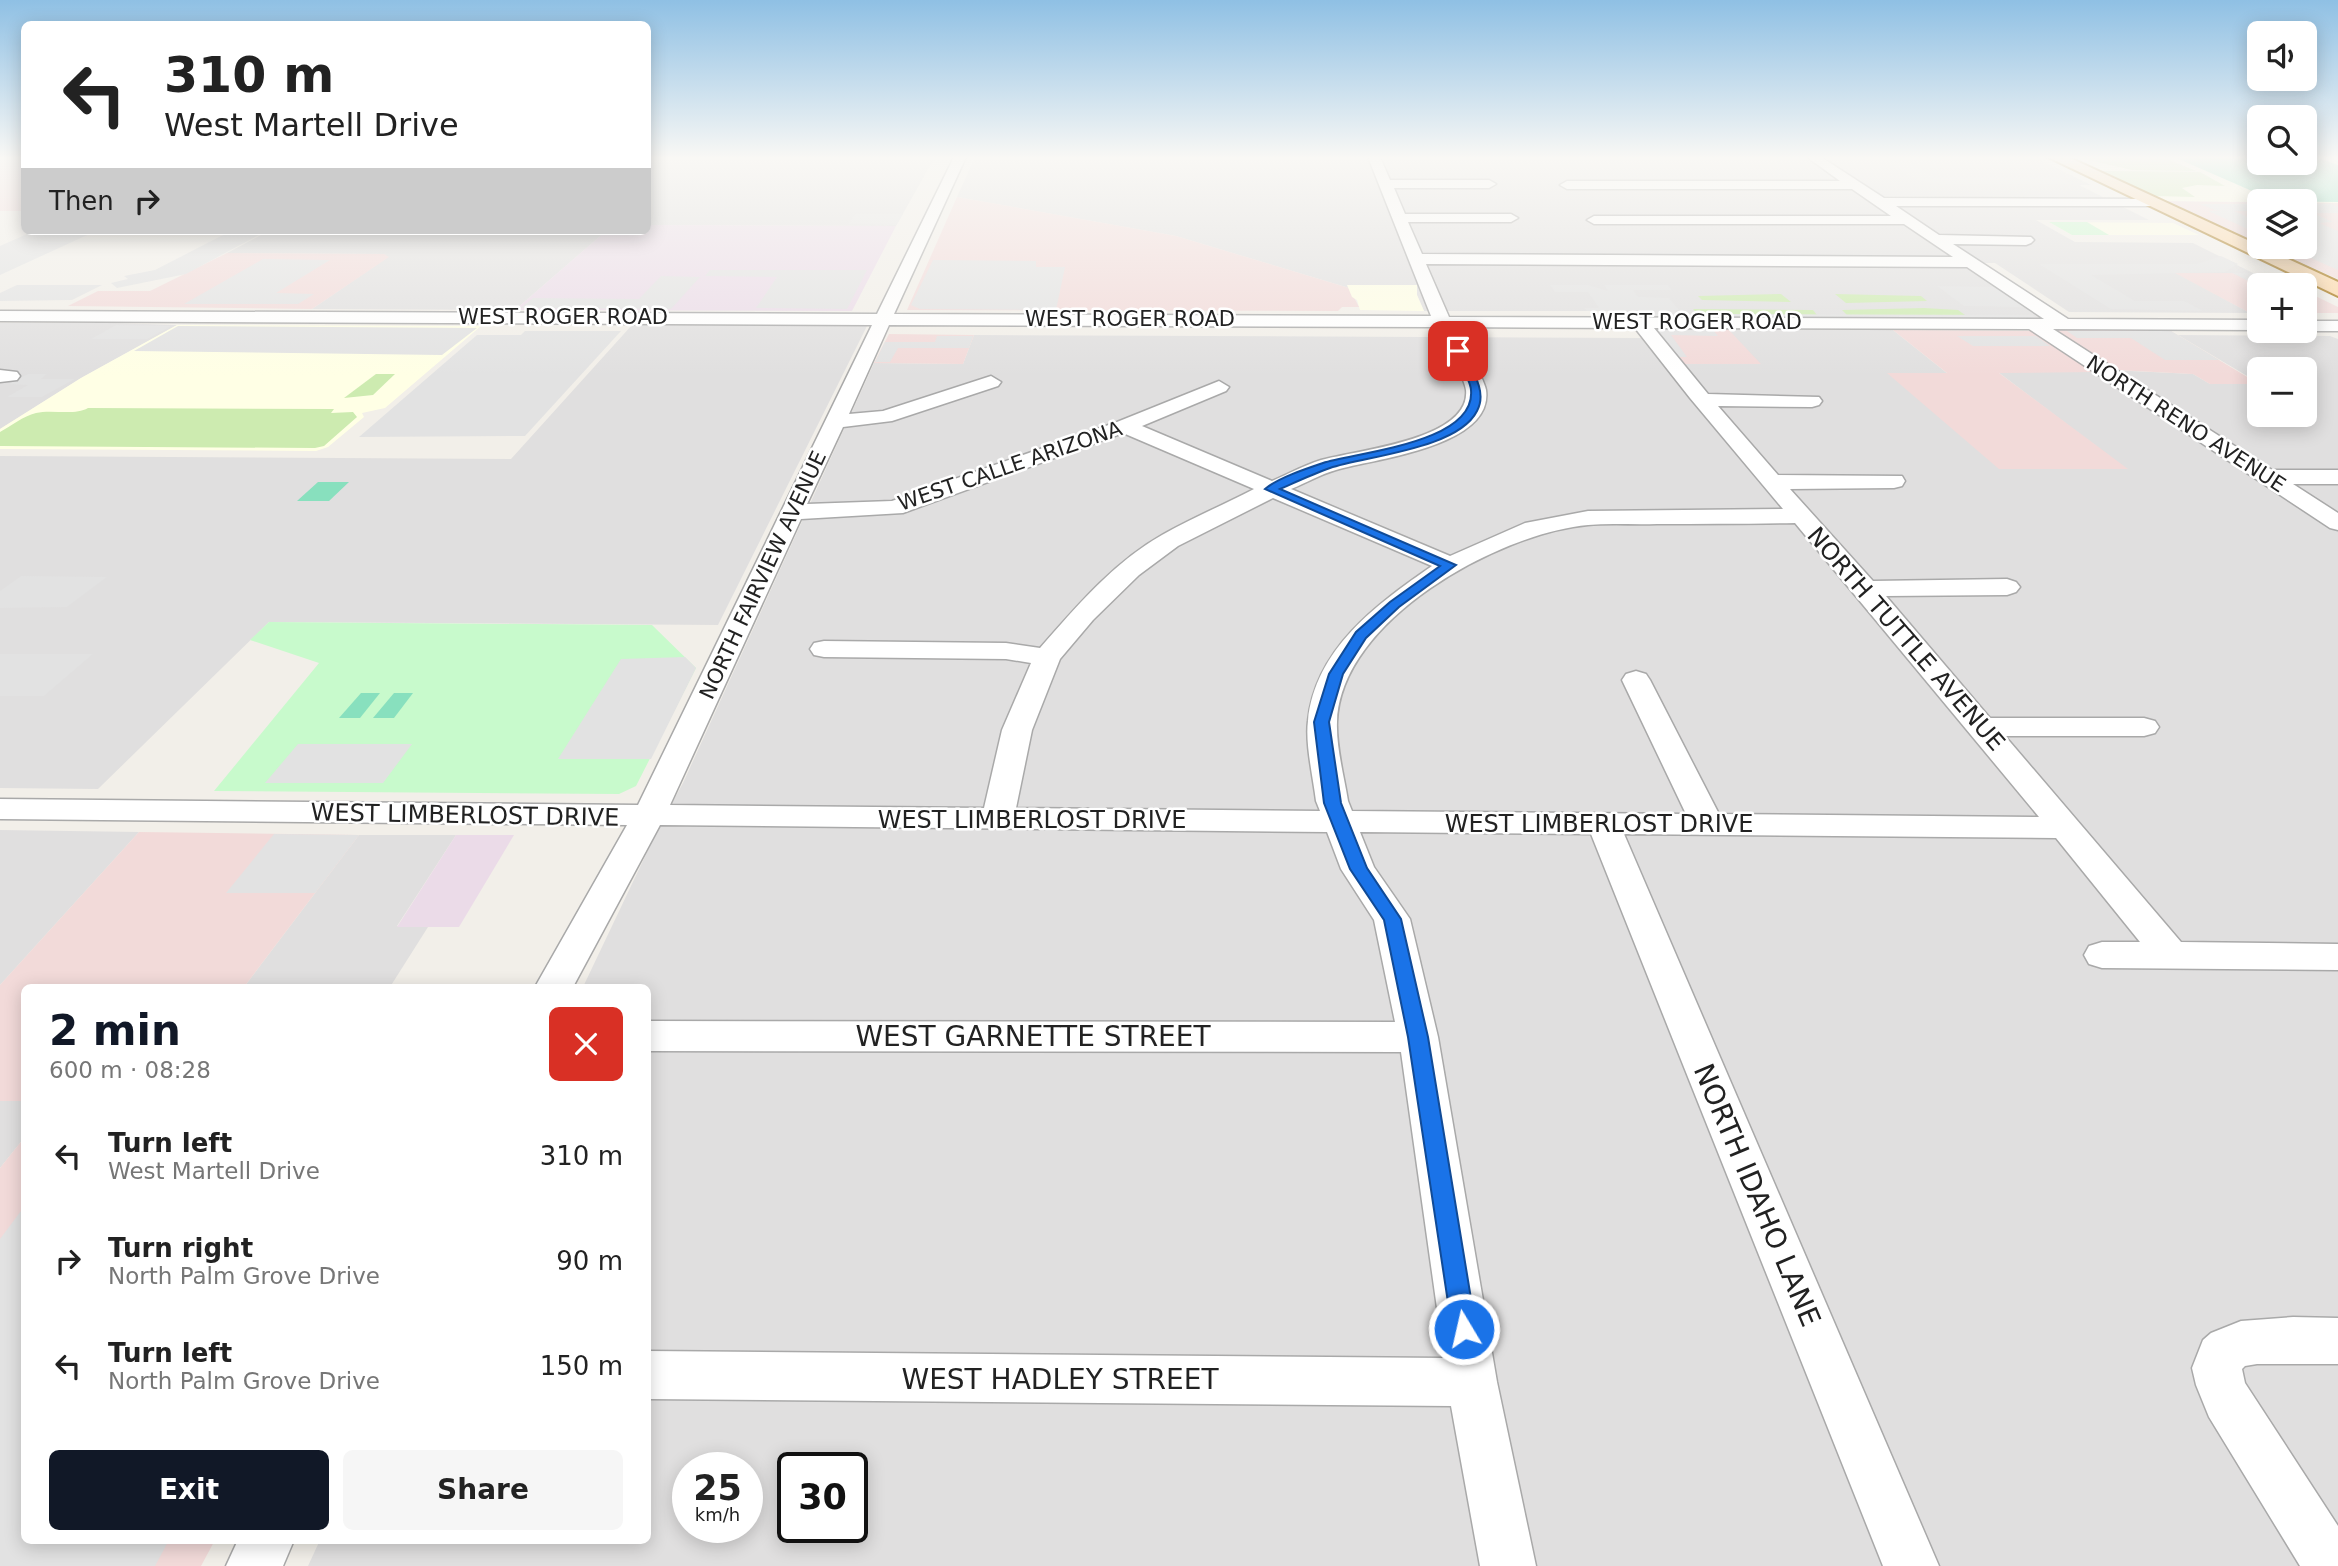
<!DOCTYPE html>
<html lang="en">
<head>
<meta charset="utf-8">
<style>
  body { margin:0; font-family:"DejaVu Sans",sans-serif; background:#f6f6f6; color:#222; height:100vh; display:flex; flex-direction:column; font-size:26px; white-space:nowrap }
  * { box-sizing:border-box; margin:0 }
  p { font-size:23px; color:#767676 }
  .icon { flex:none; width:38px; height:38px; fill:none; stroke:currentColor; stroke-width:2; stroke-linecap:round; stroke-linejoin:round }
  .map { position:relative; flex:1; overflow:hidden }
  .panel { position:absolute; left:21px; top:984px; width:630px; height:560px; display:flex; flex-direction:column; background:#fff; border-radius:10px; box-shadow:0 4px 18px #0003 }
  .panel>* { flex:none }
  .hud { position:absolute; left:21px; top:21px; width:630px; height:214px; border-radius:10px; box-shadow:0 4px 18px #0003; background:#fff; color:#222; overflow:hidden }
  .tools { position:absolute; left:2247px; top:21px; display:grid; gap:14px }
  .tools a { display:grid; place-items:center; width:70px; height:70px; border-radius:10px; background:#fff; box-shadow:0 4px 18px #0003; font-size:35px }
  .speed { position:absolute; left:672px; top:1452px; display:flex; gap:14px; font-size:35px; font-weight:700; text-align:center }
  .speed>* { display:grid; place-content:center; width:91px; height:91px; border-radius:50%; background:#fff; box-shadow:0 4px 18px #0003; line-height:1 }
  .speed small { font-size:18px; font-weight:400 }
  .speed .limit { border:4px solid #111; border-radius:10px; background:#fff; color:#111 }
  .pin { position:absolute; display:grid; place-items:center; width:60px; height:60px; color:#fff; margin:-30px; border-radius:14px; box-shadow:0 4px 10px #0006 }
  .me { position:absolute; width:77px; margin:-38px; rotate:351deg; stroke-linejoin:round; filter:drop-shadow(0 0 5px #0008) }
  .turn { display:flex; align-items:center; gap:24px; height:147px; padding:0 28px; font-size:32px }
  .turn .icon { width:91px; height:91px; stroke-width:2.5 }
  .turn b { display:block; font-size:49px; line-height:60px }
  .then { display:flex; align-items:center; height:66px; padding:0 28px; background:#0003; gap:14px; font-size:26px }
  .round { display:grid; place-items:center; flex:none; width:74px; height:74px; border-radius:10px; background:#f6f6f6 }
  .headline { display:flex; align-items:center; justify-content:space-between; height:119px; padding:0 28px }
  h1 { font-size:42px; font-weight:700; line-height:52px; color:#111827 }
  .primary-button { display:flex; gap:14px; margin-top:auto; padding:14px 28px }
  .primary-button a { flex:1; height:80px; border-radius:10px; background:#111827; color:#fff; font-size:28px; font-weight:700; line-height:80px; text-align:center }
  .primary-button a+a { background:#f6f6f6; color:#222 }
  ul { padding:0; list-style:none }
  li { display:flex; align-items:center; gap:21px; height:105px; padding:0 28px }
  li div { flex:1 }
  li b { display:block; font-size:26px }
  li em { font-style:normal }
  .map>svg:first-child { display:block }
  .residential { fill:#e0dfdf; fill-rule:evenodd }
  .commercial { fill:#f2dad9 }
  .industrial { fill:#ebdbe8 }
  .education { fill:#ffffe5 }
  .grass { fill:#cdebb0 }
  .park { fill:#c8facc }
  .pitch { fill:#88e0be }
  .parking { fill:#e2e2e2 }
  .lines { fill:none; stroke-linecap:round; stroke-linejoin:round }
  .minor-casing { stroke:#a9a9a9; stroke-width:3 }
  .major-casing { stroke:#a06b00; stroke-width:4 }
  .minor { fill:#fff; fill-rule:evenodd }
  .major { fill:#fcd6a4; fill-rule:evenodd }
  .route { fill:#1a73e8; stroke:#114b97; stroke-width:2 }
  .labels { text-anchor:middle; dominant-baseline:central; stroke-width:5; stroke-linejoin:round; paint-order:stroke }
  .far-street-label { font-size:21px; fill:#222; stroke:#fff }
  .street-label { font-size:24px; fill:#222; stroke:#fff }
  .near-street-label { font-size:28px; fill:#222; stroke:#fff }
</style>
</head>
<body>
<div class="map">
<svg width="2338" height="1566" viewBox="0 0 2338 1566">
  <rect width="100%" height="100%" fill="#f2efe9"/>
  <g class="residential">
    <polygon points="648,157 935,157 896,226 648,225"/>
    <polygon points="975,157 2034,157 2091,185 2079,185 2149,220 2036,220 2075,242 2193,243 2253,273 2177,273 2250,313 2069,312 1995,263 1967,263 2053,321 1631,319 1624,311 1424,311 1417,295 1417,285 1348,285 1349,288 1176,236 957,197"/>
    <polygon points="269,231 606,231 515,310 312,309 388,257 383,254 227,253"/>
    <polygon points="0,323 115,323 177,325 81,378 0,429"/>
    <polygon points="632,325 867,326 718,625 269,622 98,789 0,788 0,456 511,459"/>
    <path d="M1728,329L1893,330L1948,374L1889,373L2126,469L1998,372L2091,371L2088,369L2193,374L2210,384H2259V415H2305V369H2259V383L2178,335L2330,336L2338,339V1566H308L320,1540H648V987H583L660,825L683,783L874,363L963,364L974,335L1641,338L1663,364H1759ZM688,1468H747V1528H688ZM793,1468H852V1528H793Z"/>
    <polygon points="0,830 139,832 0,985"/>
    <polygon points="359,835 456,835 397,926 428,927 390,987 244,987"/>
    <polygon points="0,1101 24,1101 24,1138 0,1168"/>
  </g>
  <g class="commercial">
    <rect x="0" y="158" width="24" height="53"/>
    <polygon points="957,197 1176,236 1349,288 1359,307 1342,307 1338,311 907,310"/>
    <polygon points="2166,201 2259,202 2259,244"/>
    <polygon points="2305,203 2338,203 2338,279 2266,247 2305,247"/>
    <polygon points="227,253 384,254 389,257 312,309 68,306 98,291 150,291"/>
    <polygon points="2175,273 2268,273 2293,285 2259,285 2259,313 2250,313"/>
    <polygon points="2305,291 2338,307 2338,313 2305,313"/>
    <polygon points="1633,328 1728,329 1761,364 1663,364"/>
    <polygon points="2054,329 2169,330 2259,384 2210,384 2193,374 2116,370"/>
    <polygon points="1893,330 2033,331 2093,372 1999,373 2128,469 1999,469 1887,373 1947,373"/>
    <polygon points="889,334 974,335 963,364 874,363"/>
    <polygon points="139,832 359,835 244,987 24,987 24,1101 0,1101 0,985"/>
    <polygon points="24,1138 24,1540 215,1540 201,1566 0,1566 0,1168"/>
  </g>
  <g class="industrial">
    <polygon points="648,225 896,226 852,311 515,310 606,231 648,231"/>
    <polygon points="456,835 514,835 459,927 397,927"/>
  </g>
  <g class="education">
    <polygon points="2070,157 2259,157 2259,163 2305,163 2305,157 2338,157 2338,203 2166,201"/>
    <polygon points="2049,222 2173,223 2199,235 2072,235"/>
    <polygon points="1347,285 1417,285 1417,295 1424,311 1360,310 1357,300 1352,297"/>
    <polygon points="177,325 481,326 385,408 362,413 364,417 328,447 316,451 0,449 0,429 81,378"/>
  </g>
  <g class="grass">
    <polygon points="2075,157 2167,159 2196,171 2132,170"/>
    <polygon points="2102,171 2200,172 2225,186 2197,185 2182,188 2195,197 2155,196"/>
    <polygon points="1781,294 1791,302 1702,300 1698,296"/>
    <polygon points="1835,294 1921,296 1927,301 1846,303"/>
    <polygon points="1924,308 1958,310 1965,315 1847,315 1842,310"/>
    <polygon points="1693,309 1813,310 1817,315 1697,314"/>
    <polygon points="376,374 395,374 373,395 344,398"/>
    <path d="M88,408L334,409L331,413L353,412L357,417L324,446L315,448L0,446V432C11,426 23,416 36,413C52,409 74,416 88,408Z"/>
  </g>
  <g class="park">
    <polygon points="2049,222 2087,222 2109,235 2072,235"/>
    <polygon points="269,622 652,625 696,668 636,786 619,794 214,791 319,663 250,640"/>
  </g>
  <g class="pitch">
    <polygon points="2174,157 2259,157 2259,163 2305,163 2305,157 2316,157 2338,165 2338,202 2275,201"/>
    <polygon points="318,482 349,482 329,501 297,501"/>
    <polygon points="361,693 380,693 360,718 339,718"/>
    <polygon points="394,693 413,693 394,718 373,718"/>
  </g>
  <g class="parking">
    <polygon points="1879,157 1948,157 1953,159 1904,160 1933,177 2058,177 2074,184 1939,184 1917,180"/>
    <polygon points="2200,204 2259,204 2259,211 2234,211 2259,222 2259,234 2208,211 2223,210 2215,210"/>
    <polygon points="2305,204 2331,204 2338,207 2338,213 2312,213 2333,222 2319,223 2338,231 2338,270 2286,247 2305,247"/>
    <polygon points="855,214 903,214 896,225 848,224"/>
    <polygon points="34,231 96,231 0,275 0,246"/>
    <polygon points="238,231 266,231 186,274 117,288 111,283 128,279 124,276 155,270 221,236"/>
    <polygon points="2221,256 2238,264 2225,272 2091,275 2135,301 2184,301 2203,311 2111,309 2039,264 2197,264"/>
    <polygon points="263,259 330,260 276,293 314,294 298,304 184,304"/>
    <polygon points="933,260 1036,261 1036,267 1065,267 1056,310 920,309 911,305"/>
    <polygon points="710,270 867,270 847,309 756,308 777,277 705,276"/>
    <polygon points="2232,273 2277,273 2301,285 2257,285"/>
    <polygon points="661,276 700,277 671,309 521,308 533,298 639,299"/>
    <polygon points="17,285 102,285 72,300 0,301 0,293"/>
    <polygon points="1550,285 1588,285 1608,291 1604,285 1668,285 1672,290 1633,290 1638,297 1669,298 1679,310 1587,311 1584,308 1599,308 1588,292 1555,292"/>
    <polygon points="1937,286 1995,287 2025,307 1964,306"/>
    <polygon points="1630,314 2032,315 2043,322 1635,320"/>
    <polygon points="116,325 171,326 147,339 91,339"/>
    <polygon points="1651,325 1710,326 1718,336 1671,335 1687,357 1675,357"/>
    <polygon points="178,326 477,328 442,355 134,351"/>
    <polygon points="525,331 621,331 525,436 359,437 477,335 521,335"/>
    <polygon points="2067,331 2171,331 2219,360 2165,360 2131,338 2077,338"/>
    <polygon points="937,336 973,336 969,348 898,348 890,362 875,362 885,342 935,342"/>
    <polygon points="1957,336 2036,336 2050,346 1973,346"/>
    <polygon points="28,374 47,374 41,379 75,379 42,397 7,397 28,385 9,384"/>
    <polygon points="21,576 107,577 67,607 0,608 0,591"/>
    <polygon points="93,654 44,696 0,696 0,654"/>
    <polygon points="685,657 696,668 651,759 558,759 621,659"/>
    <polygon points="298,744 412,744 383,783 265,783"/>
    <polygon points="274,834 359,835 315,893 226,893"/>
    <polygon points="24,1207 24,1540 169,1540 155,1566 0,1566 0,1239"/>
  </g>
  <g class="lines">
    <g class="minor-casing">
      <g id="minor">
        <path d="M954,157H966L894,314L1431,316L1368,157H1380L1390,180H1489L1496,184L1489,188H1394L1405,214H1511L1518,218L1511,222H1408L1422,254L1953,257L1904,224H1594L1587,220L1594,216H1891L1852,189H1567L1560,185L1567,181H1840L1807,157H1821L1884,198L2157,199V205L2152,206H1896L1939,235L2031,237L2034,240L2031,243L2026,245L1953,244L2068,319L2259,320V330L2053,329L2272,470H2338V484H2293L2338,513V530L2330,528L2029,329L1654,328L1708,394L1819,397L1822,401L1819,405L1812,407L1718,406L1778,475L1902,476L1905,481L1902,486L1894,488L1790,489L1873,581L2007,579L2016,582L2020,587L2016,592L2007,595L1886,596L1990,718H2144L2155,721L2159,727L2155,733L2144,736H2005L2181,942L2338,944V970L2102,968L2089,964L2084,955L2089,946L2102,942H2140L2056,838L1624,834L1939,1566H1883L1591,834L1360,832L1374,867L1410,919L1438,1037L1497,1382L1536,1566H1480L1451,1406L648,1399V1351L1444,1358L1401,1052L648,1051V1021L1395,1022L1374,920L1341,869L1327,832L660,825L573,987H535L627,825L0,819V799L638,805L872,325L0,321V311L877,314ZM1426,264L1967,267L2044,319L1449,317ZM889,325L1436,327C1443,340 1465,378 1466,390C1471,440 1356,450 1321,460C1305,465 1288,474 1272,481L1142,426L1226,391L1229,387L1219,381L1117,422L892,501L807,504L843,427L892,421L998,386L1001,382L991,376L883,411L849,414ZM1454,327L1635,328L1690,398L1783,509L1588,511L1525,523L1450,556L1291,489C1306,483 1321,474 1336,470C1373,459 1494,447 1486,390C1484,377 1461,341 1454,327ZM1123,433L1254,489C1223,505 1192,518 1162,535C1114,562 1076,607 1040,648L1006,643L824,641L814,643L810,649L814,655L824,657L1006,659L1031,663L1002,730L984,808L670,805L801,519L903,513ZM1273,498L1432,566C1377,604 1315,649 1308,721C1305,743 1313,777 1316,801L1320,811L1016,808L1032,730L1060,659L1093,620L1139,575L1178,546ZM1795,523L2039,817L1719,814L1650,680L1646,674L1636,671L1626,674L1622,680L1686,814L1352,811L1348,801C1344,776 1336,747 1337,722C1340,620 1499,533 1588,525C1611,523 1634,525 1657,524C1703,524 1749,524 1795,523Z"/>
        <polygon points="2305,321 2338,321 2338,331 2303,331"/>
        <polygon points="0,370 17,372 20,376 17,380 0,382"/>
        <polygon points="2293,1317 2338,1318 2338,1364 2257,1364 2245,1366 2242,1369 2245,1383 2338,1526 2338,1566 2300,1566 2209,1417 2196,1385 2192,1368 2203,1340 2211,1333 2241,1321"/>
        <polygon points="238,1540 294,1540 283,1566 226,1566"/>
      </g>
    </g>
    <g class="major-casing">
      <polygon id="major" points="2048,157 2068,157 2338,282 2338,296"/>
    </g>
    <use href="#minor" class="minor"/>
    <use href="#major" class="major"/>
  </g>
  <linearGradient id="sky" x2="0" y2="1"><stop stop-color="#8fc0e4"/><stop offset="0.42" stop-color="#f9f8f5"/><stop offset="1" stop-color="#f9f8f5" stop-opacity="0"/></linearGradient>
  <rect width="2338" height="376" fill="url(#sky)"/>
  <path class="route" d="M1458,349L1462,351C1471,369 1488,391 1477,411C1458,449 1366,456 1330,468C1313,474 1296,482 1280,489L1456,565L1399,607L1366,638L1343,674L1329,722L1341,803L1367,868L1401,919L1428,1037L1476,1329L1472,1337L1464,1340L1455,1337L1452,1329L1408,1037L1384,920L1350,869L1324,803L1314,722L1329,674L1356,632L1390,602L1440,566L1265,489C1278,478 1305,469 1323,463C1358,452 1476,443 1471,390C1470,378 1458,362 1453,351Z"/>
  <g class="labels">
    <g class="far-street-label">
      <text x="563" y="317">WEST ROGER ROAD</text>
      <text x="1130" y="319">WEST ROGER ROAD</text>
      <text x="1697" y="322">WEST ROGER ROAD</text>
      <text transform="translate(2186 424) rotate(33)">NORTH RENO AVENUE</text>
      <text transform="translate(1010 466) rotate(-19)">WEST CALLE ARIZONA</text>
      <text transform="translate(763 575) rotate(-65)">NORTH FAIRVIEW AVENUE</text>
    </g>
    <g class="street-label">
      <text transform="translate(1906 639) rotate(49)">NORTH TUTTLE AVENUE</text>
      <text transform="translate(465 815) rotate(1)">WEST LIMBERLOST DRIVE</text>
      <text x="1032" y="820">WEST LIMBERLOST DRIVE</text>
      <text x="1599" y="824">WEST LIMBERLOST DRIVE</text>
    </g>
    <g class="near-street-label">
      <text x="1033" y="1036">WEST GARNETTE STREET</text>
      <text transform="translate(1757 1195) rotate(67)">NORTH IDAHO LANE</text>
      <text x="1060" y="1379">WEST HADLEY STREET</text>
    </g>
  </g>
</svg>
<div class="tools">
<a><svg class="icon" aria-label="sound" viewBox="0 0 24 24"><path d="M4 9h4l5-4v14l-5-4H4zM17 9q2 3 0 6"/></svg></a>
<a><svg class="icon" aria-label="search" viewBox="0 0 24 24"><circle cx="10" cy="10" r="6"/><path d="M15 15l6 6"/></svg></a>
<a><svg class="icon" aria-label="layers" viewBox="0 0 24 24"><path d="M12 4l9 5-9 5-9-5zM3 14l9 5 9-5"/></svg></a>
<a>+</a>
<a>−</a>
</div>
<div class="speed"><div>25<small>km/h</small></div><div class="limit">30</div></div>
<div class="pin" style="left:1458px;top:351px;background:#d93025"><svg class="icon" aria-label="arrive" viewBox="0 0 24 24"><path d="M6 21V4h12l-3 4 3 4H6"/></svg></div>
<svg class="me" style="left:1464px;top:1329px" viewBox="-20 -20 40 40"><circle r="17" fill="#1a73e8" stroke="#fff" stroke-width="3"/><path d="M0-11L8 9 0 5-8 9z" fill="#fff"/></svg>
<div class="hud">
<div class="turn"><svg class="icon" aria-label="left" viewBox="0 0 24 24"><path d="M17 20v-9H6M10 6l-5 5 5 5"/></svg><div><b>310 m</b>West Martell Drive</div></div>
<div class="then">Then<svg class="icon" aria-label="right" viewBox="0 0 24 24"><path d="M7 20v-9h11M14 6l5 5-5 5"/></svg></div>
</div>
<section class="panel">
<div class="headline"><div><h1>2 min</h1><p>600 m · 08:28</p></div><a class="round" style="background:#d93025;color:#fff"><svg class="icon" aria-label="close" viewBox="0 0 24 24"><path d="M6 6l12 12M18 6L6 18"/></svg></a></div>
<ul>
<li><svg class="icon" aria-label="left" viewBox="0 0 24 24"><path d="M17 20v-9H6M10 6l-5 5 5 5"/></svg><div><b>Turn left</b><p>West Martell Drive</p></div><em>310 m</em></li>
<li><svg class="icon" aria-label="right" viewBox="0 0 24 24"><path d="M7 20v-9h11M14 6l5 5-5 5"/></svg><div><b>Turn right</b><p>North Palm Grove Drive</p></div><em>90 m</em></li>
<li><svg class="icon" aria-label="left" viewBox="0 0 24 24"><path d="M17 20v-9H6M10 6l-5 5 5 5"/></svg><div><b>Turn left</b><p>North Palm Grove Drive</p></div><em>150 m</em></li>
</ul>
<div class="primary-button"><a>Exit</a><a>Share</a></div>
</section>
</div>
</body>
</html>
